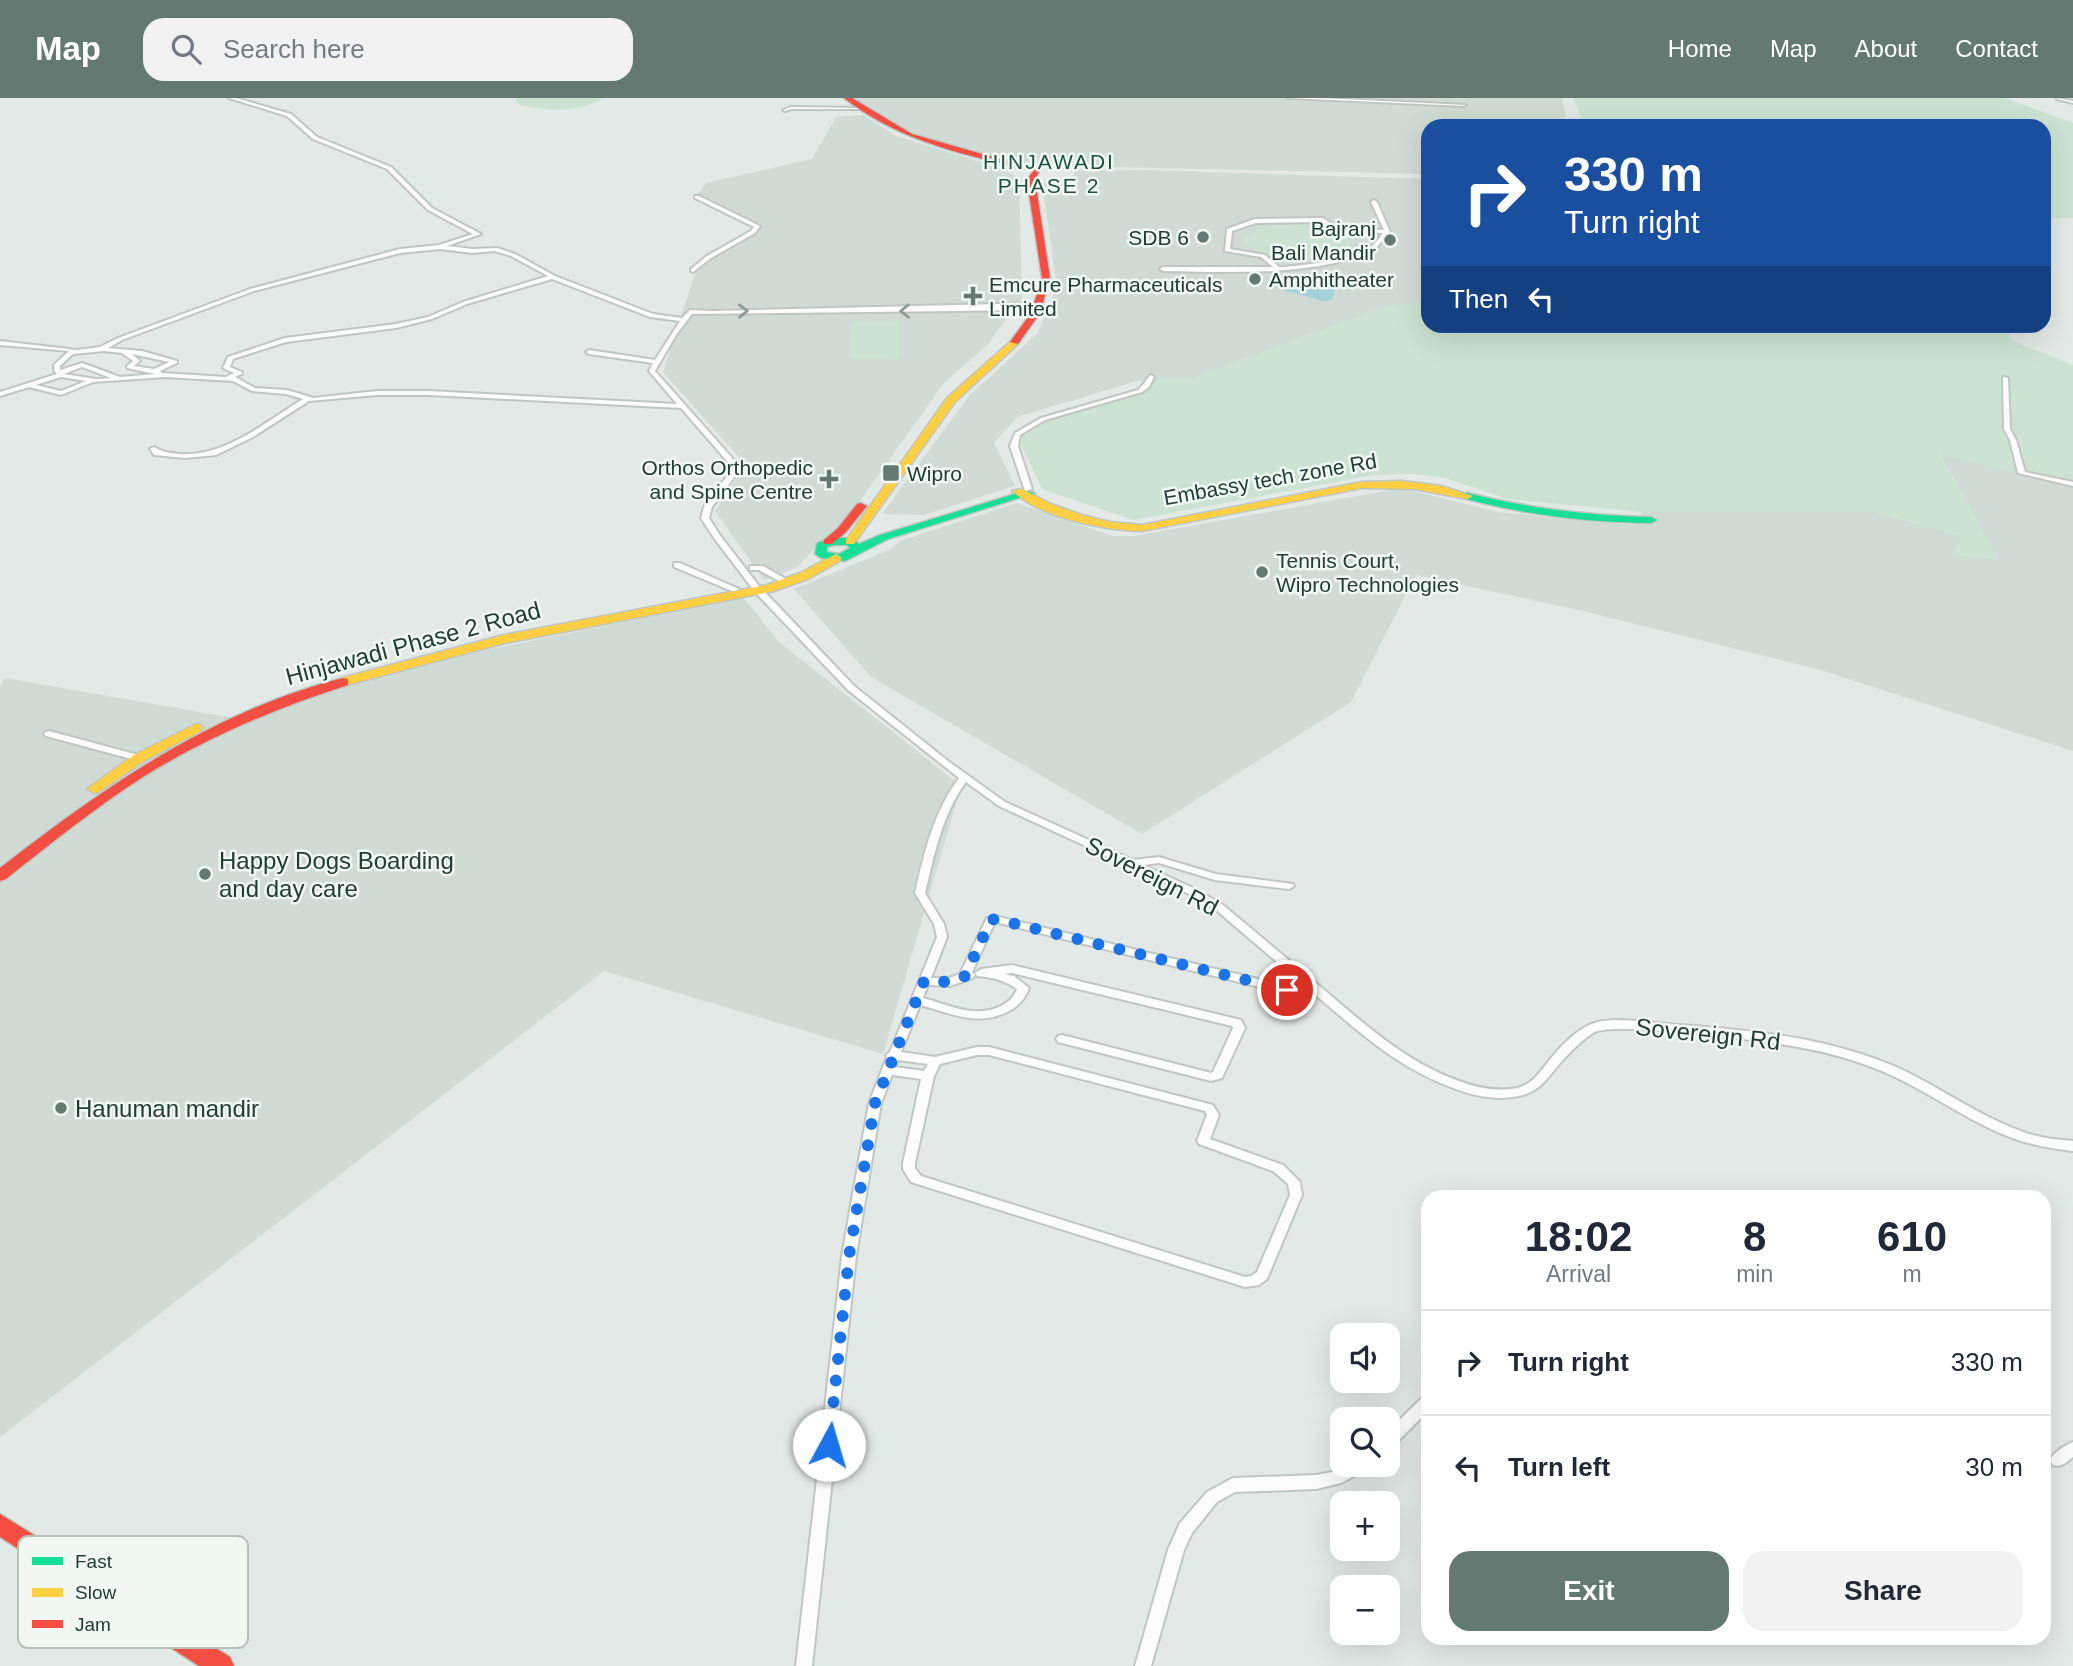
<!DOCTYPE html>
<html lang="en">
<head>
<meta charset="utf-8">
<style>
  body { margin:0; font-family:Helvetica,sans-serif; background:#f2f2f3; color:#1f2937; height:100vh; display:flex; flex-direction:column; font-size:26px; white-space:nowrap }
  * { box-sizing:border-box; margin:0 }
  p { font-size:23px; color:#747a83 }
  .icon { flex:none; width:38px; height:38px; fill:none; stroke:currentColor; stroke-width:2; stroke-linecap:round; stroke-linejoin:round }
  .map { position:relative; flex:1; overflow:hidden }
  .sheet { position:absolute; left:1421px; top:1092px; width:630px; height:455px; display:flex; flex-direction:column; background:#fff; border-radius:21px; box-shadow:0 7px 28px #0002 }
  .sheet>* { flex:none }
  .top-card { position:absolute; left:1421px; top:21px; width:630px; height:214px; border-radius:21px; box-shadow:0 7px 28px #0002; background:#1a4fa0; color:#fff; overflow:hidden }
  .fabs { position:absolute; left:1330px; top:1225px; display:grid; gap:14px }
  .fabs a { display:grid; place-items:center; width:70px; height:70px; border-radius:14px; background:#fff; box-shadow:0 7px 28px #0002; font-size:35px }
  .pin { position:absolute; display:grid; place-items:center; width:60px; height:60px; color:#fff; margin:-30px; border:4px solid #fff; border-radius:50%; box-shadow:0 2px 7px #0007 }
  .me { position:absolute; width:77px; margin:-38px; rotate:6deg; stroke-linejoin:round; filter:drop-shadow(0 0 5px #0008) }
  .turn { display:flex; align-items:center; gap:24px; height:147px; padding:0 28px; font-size:32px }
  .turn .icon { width:91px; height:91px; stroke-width:2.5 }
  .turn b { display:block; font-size:49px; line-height:60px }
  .then { display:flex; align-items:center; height:66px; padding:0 28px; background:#0003; gap:14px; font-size:26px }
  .eta { display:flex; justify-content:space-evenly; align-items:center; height:119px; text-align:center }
  .eta b { font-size:42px; font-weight:600; line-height:49px }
  .button { display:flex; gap:14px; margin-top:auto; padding:14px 28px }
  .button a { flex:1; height:80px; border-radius:21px; background:#657973; color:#fff; font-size:28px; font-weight:600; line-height:80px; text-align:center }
  .button a+a { background:#f2f2f3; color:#1f2937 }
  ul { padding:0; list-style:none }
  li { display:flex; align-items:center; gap:21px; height:105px; padding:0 28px; border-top:2px solid #e0e1e3 }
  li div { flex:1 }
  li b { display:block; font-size:26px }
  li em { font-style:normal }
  header { display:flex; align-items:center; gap:42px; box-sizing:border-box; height:98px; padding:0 35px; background:#657973; color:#fff }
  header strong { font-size:33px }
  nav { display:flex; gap:38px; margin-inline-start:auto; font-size:24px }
  .search { width:490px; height:63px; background:#f2f2f3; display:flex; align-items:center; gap:18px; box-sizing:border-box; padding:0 24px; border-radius:21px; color:#747a83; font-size:26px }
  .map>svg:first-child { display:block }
  .built { fill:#d1dbd6 }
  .green { fill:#cce3d2 }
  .water { fill:#a3d2d9 }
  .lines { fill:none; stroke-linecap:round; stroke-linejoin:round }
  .street-casing { stroke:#c0c6c3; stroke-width:4 }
  .fast-casing { stroke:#bfc7c3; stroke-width:3 }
  .slow-casing { stroke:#bfc7c3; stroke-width:3 }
  .jam-casing { stroke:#bfc7c3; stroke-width:3 }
  .street { fill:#fbfcfb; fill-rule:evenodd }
  .fast { fill:#16e098; fill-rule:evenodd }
  .slow { fill:#ffcf43; fill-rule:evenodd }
  .jam { fill:#f24e42; fill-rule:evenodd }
  .oneway { stroke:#8e9c98 }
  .route { stroke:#1a73e8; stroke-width:12; stroke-dasharray:0 21.6 }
  .poi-dot { fill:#657973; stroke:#f1f8f4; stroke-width:2.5 }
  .labels { text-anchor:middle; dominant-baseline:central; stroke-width:5; stroke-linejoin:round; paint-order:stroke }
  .far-neighbourhood-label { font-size:21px; letter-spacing:2px; fill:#1c4f42; stroke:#f1f8f4 }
  .far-poi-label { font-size:21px; fill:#213d35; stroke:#f1f8f4; text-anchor:start }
  .far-street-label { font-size:21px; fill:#213d35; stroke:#f1f8f4 }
  .street-label { font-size:24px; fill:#213d35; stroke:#f1f8f4 }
  .poi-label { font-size:24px; fill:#213d35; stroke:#f1f8f4; text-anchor:start }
  .key { fill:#f1f8f4; stroke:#b3c0bb; stroke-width:2 }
  .key-label { font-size:19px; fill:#213d35 }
</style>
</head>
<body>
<header>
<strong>Map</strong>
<div class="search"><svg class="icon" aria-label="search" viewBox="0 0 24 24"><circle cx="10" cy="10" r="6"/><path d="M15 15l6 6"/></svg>Search here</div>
<nav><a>Home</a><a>Map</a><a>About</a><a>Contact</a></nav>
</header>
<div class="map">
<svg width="2073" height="1568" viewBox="0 0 2073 1568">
  <rect width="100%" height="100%" fill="#e3e9e6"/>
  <g class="built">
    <polygon points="857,0 1562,0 1566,18 1551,28 1428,28 1428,76 1061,68 1003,61 905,33 864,5 860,5"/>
    <polygon points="863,17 896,38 1000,70 1019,80 1022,200 987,247 944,285 854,411 796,470 764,482 715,413 746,367 663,274 696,172 757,126 698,96 706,85 812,61 836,19"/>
    <polygon points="1144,72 1428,81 1428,203 1195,281 1137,283 1017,319 994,345 1015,388 924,417 882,416 969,298 1038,235 1057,188 1042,85 1064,82 1072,78 1076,73"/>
    <polygon points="1939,355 2073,387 2073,653 1817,571 1574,511 1416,477 1351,604 1142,736 871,579 794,491 891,451 900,443 1017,405 1113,438 1134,438 1402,390 1498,414 1637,427 1642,414 1876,414 1962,438 1956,456 1998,462"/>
    <polygon points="743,499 779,544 961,688 883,956 604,873 0,1339 0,588 5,580 245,622 294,599 403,569"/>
  </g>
  <g class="green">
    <path d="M517,0H603C582,15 544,13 520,7L516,4Z"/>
    <polygon points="1574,0 2005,0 2073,25 2073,120 2044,120 2044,28 1584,28"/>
    <path d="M1292,127C1311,128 1339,128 1351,144L1350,150C1324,167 1268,166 1245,145V139L1261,130Z"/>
    <polygon points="1428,202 1428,228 2004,228 2013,243 2073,267 2073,388 1939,356 1999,462 1956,457 1962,438 1876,414 1642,414 1507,401 1446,380 1413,376 1373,377 1133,422 1042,391 1019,342 1026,333 1039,324 1141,295 1156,281 1193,280 1383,209"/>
    <polygon points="899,223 899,260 850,261 852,224"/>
  </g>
  <polygon class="water" points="1326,187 1334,189 1335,194 1331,202 1323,203 1283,192"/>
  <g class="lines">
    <g class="street-casing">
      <g id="street">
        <path d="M229,0H236L291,16L317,39L391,69L432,110L481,136L447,148L473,151L497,150L515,156L555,178L653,216L682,220L690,212L713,213L1040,205L1043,207L1039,212L692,216L676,237L655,273L741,370L712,409L709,420L719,436L759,488L755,490H752L714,440L701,420L704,409L733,370L681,310L429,297H377L309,303L253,339L216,357L185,360L154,357L150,351L154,349C162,354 170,355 179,356C226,359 265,324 303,301L286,296L252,293L233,283L166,279L93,284L61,297L29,289L0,298V294L57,276L54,272V267L69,253L0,247V243L77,252L100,249L118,240L250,191L400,151L439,147L473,136L428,112L387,71L313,41L287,18ZM440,151L473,155L495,153L511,158L548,178L463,204L428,219L396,226L285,240L228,259L223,270L234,275L226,279L162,275L160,273L177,265V263L142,253L108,250L122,242L254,193L400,155ZM552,181L650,219L680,223L655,262L589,252L586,254L589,256L653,265L649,273L677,306L429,293H377L313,300L287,292L255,290L235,279L242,276V274L230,269L233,261L286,244L396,230L432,221L467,206ZM104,253L122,255L133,263L127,268V270L155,276L120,279L82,265L60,272V268L73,256ZM132,256L169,264L154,271L134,268L140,263ZM82,269L111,280L96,281L64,276ZM61,279L86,283L61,293L36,287Z"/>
        <polygon points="1288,0 1322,0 1466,7 1464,8"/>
        <polygon points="2057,0 2073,3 2073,5 2057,1"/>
        <polygon points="791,9 859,10 861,11 791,11 785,13 783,12"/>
        <polygon points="695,98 699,98 760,128 755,135 711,160 693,174 691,173 691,171 707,158 751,133 754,129 695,100"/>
        <path d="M1374,102L1377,104L1390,134C1385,139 1381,146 1375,150C1364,159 1348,162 1335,165C1279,177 1221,174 1163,173L1160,171L1163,169H1273L1261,159L1225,153L1227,131L1255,121L1323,120L1336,129L1384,132L1371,104ZM1322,124L1335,133L1383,135C1380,139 1376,145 1372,148C1351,163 1310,166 1284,169H1279L1265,157L1230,151L1232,133L1256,125Z"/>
        <path d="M1151,277L1154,279L1149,289L1142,294L1045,322L1020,337L1018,348L1032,391L1025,393L1010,348L1015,335L1041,320L1138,292C1144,287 1147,279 1151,277Z"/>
        <polygon points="2003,279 2008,280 2010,331 2016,342 2025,374 2073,384 2073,388 2018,375 2010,342 2004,331"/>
        <polygon points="674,465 680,465 739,491 735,493 732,493 674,469"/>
        <polygon points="750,468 763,468 786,481 782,483 779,483 759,472 750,472"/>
        <path d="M756,491H762L854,588L948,663L1005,704L1133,762L1159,759L1216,776L1293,786L1294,788L1289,791L1215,782L1159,765L1143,767L1195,791L1223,807C1254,833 1285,859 1316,885C1361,923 1403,963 1459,983C1478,990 1497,994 1517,990C1534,986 1541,972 1552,959C1561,948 1574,935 1587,928C1607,917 1644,924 1666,926C1711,929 1757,933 1802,941C1833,947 1865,956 1894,968C1939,988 1979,1019 2026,1035C2041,1040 2057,1042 2073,1043V1053C2055,1051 2038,1048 2021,1043C1972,1027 1931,994 1884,974C1858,963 1831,955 1803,950C1773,944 1612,922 1593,935C1582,942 1571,953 1562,963C1549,977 1543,991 1523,997C1500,1003 1477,999 1456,991C1397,970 1358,933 1312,894C1280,866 1247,839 1215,811L1187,795L999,708L966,684C942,716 934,758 925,795L944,826L947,839L931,880H949L960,876L986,822L987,820L995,818L1287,888L1293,892L1287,896L995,824L972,874L975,877L973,880L950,888L928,887L923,900C950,907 975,921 1001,908C1009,904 1014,899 1017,891C1004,882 992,879 977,878L975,875L981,871L1012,867L1241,922L1245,930L1222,980L1211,983L1062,945L1058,944L1056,941L1058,938L1062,937L1211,975L1213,974L1233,930L1232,928L1012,875L1004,876L1014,878L1029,890C1025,901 1018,909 1007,914C976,929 951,915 920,907L901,954L935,959L977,949H989L1213,1007L1219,1017L1210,1041L1283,1067L1300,1084L1302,1097L1267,1181L1259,1187L1245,1189L911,1084L903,1071V1065L921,981L892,977L881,1005L856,1158L812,1568H796L842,1158L869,1005L887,959L886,957L890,954L937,839L934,826L915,795C924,755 934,713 959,680L848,592L756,495ZM977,957H989L1205,1013L1207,1017L1197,1043L1199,1046L1273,1073L1288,1086L1290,1097L1257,1174L1251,1178L1245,1179L921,1078L915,1070V1065L934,978L940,966ZM898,962L928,966L924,973L895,969Z"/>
        <polygon points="49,633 142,658 144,660 139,663 46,638 44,636 46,634"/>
        <polygon points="1428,1297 1428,1313 1393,1348 1388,1349 1388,1333 1423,1299"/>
        <path d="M2073,1344V1359C2066,1364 2062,1370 2053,1367L2050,1362C2054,1354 2065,1347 2073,1344Z"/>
        <polygon points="1346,1367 1368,1367 1365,1372 1341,1385 1316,1391 1235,1394 1217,1404 1192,1435 1184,1452 1151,1568 1135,1568 1168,1452 1180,1425 1207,1394 1233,1380 1316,1377 1333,1374"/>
      </g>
    </g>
    <g class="fast-casing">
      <g id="fast">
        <path d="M1025,393L1035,395L888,441L845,463L821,460L815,456L817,445C831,440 847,436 859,446L880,437ZM834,447H847L850,450L839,456L827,454V449Z"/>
        <path d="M1467,395C1528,410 1588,418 1651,419L1657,422L1651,425C1587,424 1525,417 1463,400V396Z"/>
      </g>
    </g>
    <g class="slow-casing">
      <g id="slow">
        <polygon points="1012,242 1020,244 955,304 854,446 846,446 846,442 947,300"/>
        <path d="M1402,383L1441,388L1473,398L1467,401L1415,391L1362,390L1142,433C1103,432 1042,420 1012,393L1022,391L1051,406L1082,417L1110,424L1142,427L1362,384Z"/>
        <polygon points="836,456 842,460 840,463 808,481 774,493 505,545 343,588 336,584 338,581 504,537 767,487 800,475"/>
        <polygon points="196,626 201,627 203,630 201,633 144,663 99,694 94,695 87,691 134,657"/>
      </g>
    </g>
    <g class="jam-casing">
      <g id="jam">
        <path d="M844,0H852L912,36L1003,62L1041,69L1035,82L1050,180L1040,215L1018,246L1010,244L1031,215L1042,180L1027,82L1034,72C968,59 897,42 844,0Z"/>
        <polygon points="861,405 867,408 846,434 832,446 824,446 824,442 838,430 857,406"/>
        <path d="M343,580L348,581V587C276,610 207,639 143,679C95,710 50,746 6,781L0,783V770C104,689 213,613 343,580Z"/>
        <polygon points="0,1416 230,1559 234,1568 199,1568 0,1439"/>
      </g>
    </g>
    <use href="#street" class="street"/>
    <use href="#fast" class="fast"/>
    <use href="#slow" class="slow"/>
    <use href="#jam" class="jam"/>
  </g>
  <defs><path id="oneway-chevron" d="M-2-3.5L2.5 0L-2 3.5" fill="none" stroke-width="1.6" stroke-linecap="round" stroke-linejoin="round" transform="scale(1.75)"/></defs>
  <g class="oneway">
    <use href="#oneway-chevron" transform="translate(743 213) rotate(-1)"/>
    <use href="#oneway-chevron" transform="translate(905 213) rotate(179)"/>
  </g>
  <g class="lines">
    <polyline class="route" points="829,1347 849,1158 875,1005 924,883 950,884 965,878 991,822 995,821 1287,892"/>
  </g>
  <g class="poi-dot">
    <circle cx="1203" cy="139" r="7"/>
    <circle cx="1390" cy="142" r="7"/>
    <circle cx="1255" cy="181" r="7"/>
    <path d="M969.5 187.5h7v7h7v7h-7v7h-7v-7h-7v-7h7z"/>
    <rect x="882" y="366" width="18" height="18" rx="3.5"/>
    <path d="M825.5 370.5h7v7h7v7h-7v7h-7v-7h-7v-7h7z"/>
    <circle cx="1262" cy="474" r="7"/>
    <circle cx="205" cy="776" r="7"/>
    <circle cx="61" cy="1010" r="7"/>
  </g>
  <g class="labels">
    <g class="far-neighbourhood-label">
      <text x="1049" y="63">HINJAWADI<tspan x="1049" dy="24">PHASE 2</tspan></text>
    </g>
    <g class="far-poi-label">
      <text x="1376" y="130" text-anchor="end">Bajranj<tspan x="1376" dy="24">Bali Mandir</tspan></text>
      <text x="1189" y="139" text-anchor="end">SDB 6</text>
      <text x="1269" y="181">Amphitheater</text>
      <text x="989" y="186">Emcure Pharmaceuticals<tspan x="989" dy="24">Limited</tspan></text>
      <text x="813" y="369" text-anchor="end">Orthos Orthopedic<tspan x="813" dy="24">and Spine Centre</tspan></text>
      <text x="907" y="375">Wipro</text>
      <text x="1276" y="462">Tennis Court,<tspan x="1276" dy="24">Wipro Technologies</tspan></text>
    </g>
    <g class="far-street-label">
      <text transform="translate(1270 381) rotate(-10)">Embassy tech zone Rd</text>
    </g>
    <g class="street-label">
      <text transform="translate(413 545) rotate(-15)">Hinjawadi Phase 2 Road</text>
      <text transform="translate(1152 778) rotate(27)">Sovereign Rd</text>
      <text transform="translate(1708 936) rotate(6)">Sovereign Rd</text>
    </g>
    <g class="poi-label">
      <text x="219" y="762">Happy Dogs Boarding<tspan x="219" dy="28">and day care</tspan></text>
      <text x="75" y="1010">Hanuman mandir</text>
    </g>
  </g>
  <rect x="18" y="1438" width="230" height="112" rx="10" class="key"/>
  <rect x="32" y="1459" width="31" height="8" fill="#16e098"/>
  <rect x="32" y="1490" width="31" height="9" fill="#ffcf43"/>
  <rect x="32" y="1522" width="31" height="8" fill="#f24e42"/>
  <g class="key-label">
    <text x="75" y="1470">Fast</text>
    <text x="75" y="1501">Slow</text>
    <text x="75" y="1533">Jam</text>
  </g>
</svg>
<div class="fabs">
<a><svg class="icon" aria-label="sound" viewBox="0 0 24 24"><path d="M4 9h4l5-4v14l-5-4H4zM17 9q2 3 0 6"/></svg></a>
<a><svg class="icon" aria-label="search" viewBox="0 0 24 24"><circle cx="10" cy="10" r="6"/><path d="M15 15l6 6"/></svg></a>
<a>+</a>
<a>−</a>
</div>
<div class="pin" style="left:1287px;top:892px;background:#d93025"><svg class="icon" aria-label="arrive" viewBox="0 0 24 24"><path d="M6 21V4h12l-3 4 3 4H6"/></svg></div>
<svg class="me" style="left:829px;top:1347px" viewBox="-20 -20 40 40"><circle r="19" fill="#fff"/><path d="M0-13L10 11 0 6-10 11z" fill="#1a73e8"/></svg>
<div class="top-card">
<div class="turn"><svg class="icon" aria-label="right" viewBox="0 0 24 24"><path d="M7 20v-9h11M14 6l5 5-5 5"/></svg><div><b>330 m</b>Turn right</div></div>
<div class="then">Then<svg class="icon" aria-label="left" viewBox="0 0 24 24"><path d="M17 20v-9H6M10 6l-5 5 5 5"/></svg></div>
</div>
<section class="sheet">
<div class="eta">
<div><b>18:02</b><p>Arrival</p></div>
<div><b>8</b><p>min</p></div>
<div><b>610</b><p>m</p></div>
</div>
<ul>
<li><svg class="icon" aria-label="right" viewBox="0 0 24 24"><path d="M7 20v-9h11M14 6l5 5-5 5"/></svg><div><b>Turn right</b></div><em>330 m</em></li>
<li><svg class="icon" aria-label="left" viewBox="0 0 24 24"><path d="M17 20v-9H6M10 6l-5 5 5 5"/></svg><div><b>Turn left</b></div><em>30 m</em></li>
</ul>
<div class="button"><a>Exit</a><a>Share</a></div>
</section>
</div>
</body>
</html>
